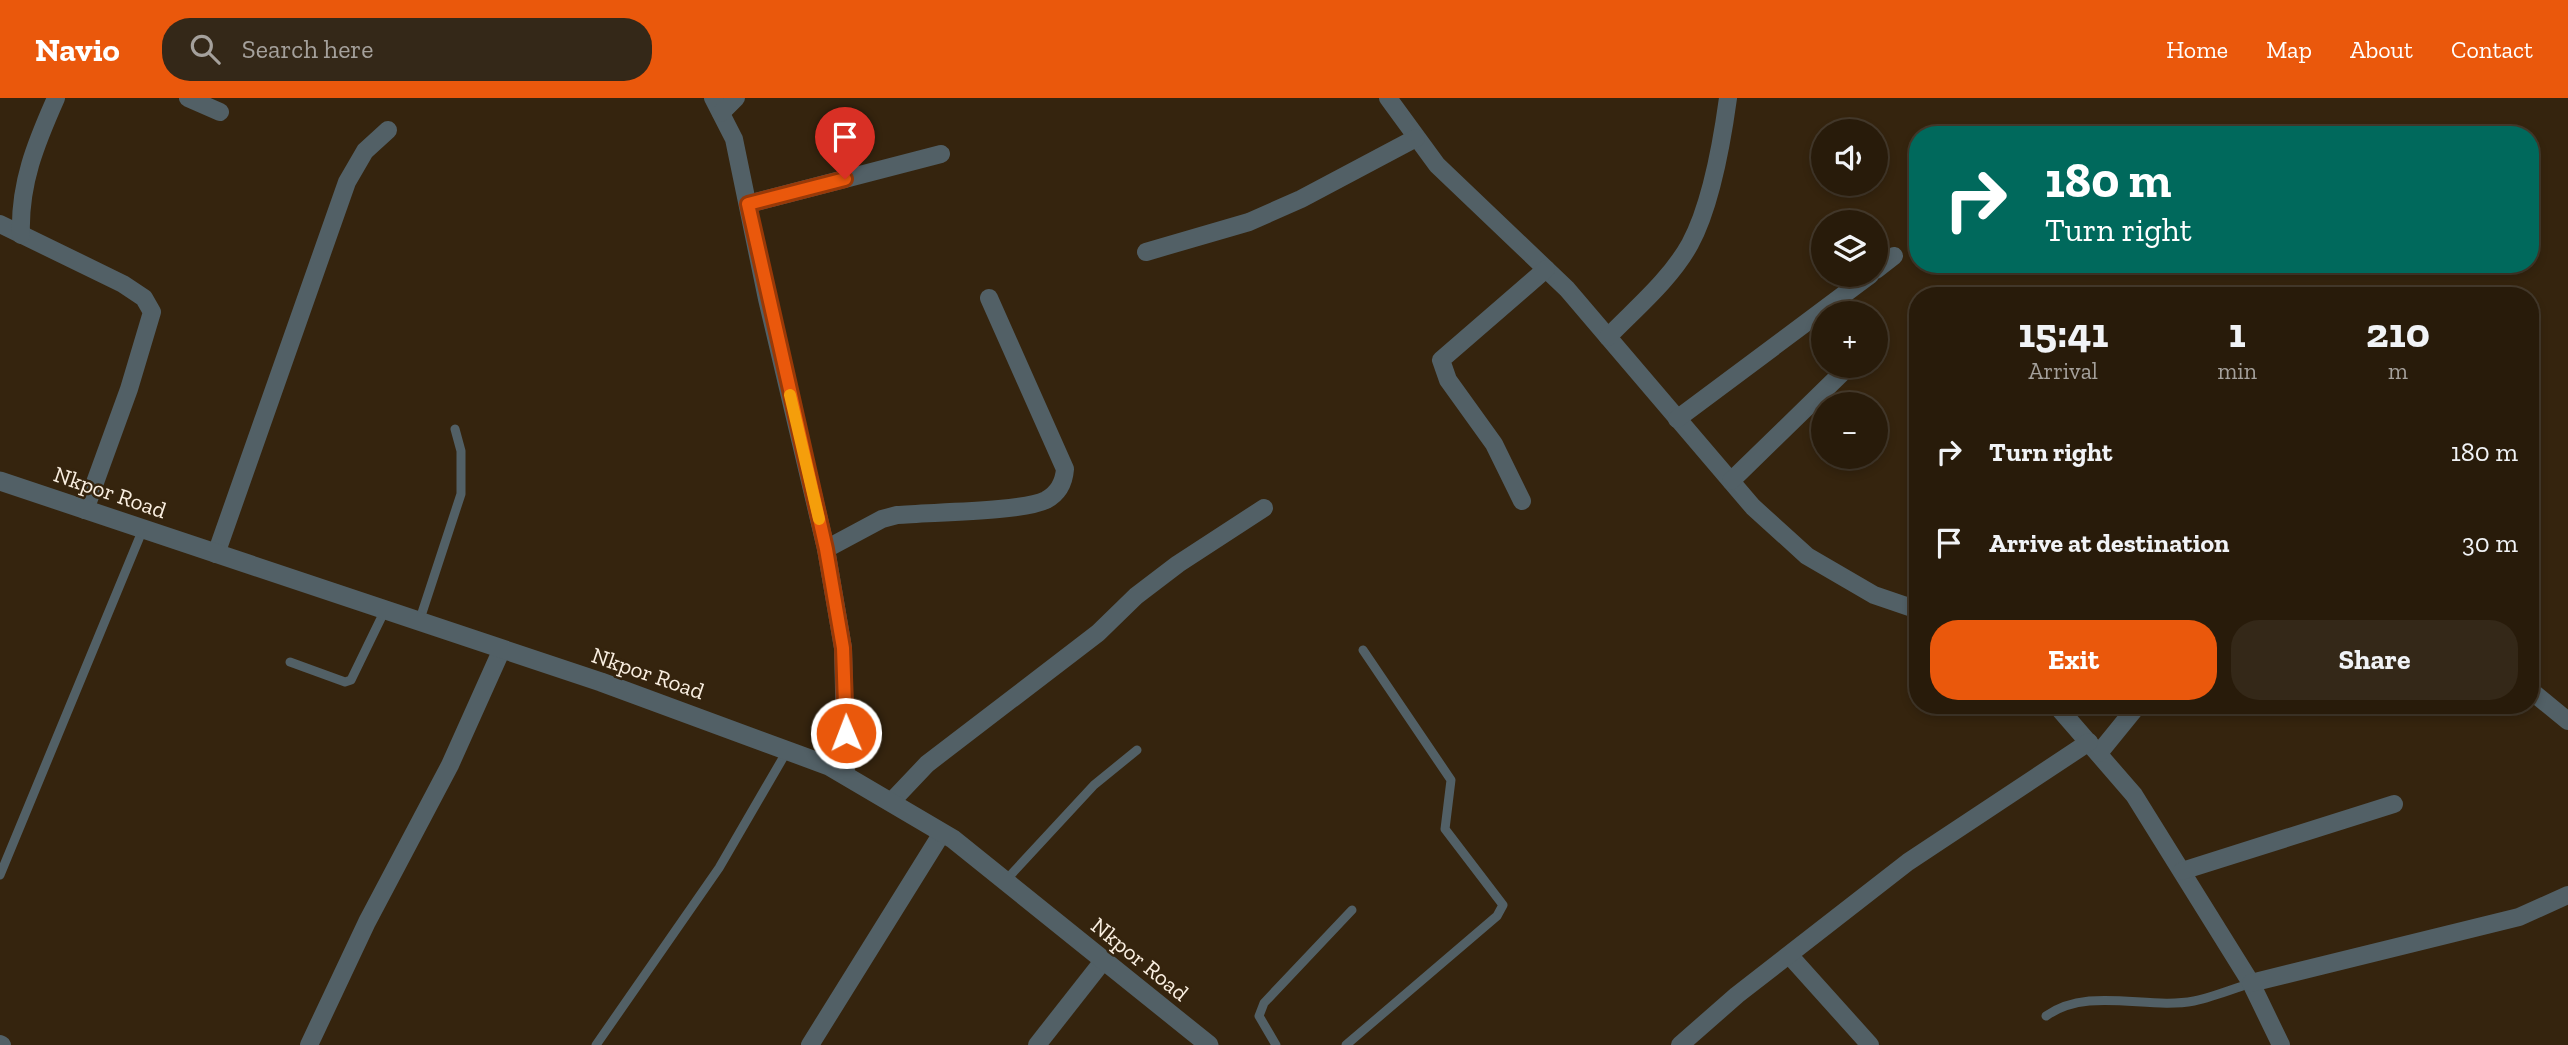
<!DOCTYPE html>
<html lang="en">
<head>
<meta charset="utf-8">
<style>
  body { margin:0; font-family:"Zilla Slab",serif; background:#342818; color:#f1f3f6; height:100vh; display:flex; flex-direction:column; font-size:26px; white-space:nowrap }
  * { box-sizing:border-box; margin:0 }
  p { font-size:23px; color:#a5a19c }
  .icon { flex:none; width:38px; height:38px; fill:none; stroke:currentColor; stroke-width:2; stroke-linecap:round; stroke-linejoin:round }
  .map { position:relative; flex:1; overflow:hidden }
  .side { position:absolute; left:1909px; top:189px; width:630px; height:427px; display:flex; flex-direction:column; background:#281b0a; border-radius:28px; box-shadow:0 4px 10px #0003,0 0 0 2px #44392b }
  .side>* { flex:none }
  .guide { position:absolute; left:1909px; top:28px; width:630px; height:147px; border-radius:28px; box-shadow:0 4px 10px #0003,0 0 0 2px #44392b; background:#00695c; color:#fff; overflow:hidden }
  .tools { position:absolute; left:1811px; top:21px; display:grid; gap:14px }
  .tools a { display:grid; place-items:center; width:77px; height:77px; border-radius:50%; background:#281b0a; box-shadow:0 4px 10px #0003,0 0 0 2px #44392b; font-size:35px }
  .pin { position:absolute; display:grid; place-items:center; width:60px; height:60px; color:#fff; margin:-72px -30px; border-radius:50% 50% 50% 0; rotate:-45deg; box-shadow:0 0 7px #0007 }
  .pin .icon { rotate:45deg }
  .me { position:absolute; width:77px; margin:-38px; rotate:359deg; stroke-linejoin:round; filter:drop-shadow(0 0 5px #0008) }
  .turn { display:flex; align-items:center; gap:24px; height:147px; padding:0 21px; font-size:32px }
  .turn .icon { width:91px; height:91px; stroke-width:2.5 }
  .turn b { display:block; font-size:49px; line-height:60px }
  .eta { display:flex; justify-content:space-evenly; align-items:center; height:119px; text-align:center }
  .eta b { font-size:42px; font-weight:700; line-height:49px }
  .button { display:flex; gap:14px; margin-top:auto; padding:14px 21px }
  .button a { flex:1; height:80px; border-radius:28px; background:#ea580c; color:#fff; font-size:28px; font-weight:700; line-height:80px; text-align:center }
  .button a+a { background:#342818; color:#f1f3f6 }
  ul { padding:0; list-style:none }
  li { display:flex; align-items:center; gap:21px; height:91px; padding:0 21px }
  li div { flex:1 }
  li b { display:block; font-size:26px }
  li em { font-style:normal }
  header { display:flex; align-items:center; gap:42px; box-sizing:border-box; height:98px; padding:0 35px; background:#ea580c; color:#fff }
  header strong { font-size:33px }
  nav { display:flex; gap:38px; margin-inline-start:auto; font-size:24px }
  .search { width:490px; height:63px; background:#342818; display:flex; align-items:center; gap:18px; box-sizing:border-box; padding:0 24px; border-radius:28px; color:#a5a19c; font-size:26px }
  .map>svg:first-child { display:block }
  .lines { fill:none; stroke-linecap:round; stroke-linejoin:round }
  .service { stroke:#526066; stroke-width:9 }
  .minor { stroke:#526066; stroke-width:18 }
  .tertiary { stroke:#526066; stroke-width:19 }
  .route-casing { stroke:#983908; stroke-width:18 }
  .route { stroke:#ea580c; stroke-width:12 }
  .slow { stroke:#f59e0b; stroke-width:12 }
  .labels { text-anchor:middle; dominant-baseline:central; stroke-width:5; stroke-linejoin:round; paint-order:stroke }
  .street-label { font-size:23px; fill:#faefe1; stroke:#35240e }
</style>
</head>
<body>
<header>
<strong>Navio</strong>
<div class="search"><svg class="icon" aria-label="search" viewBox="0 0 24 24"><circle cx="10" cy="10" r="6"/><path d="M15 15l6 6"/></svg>Search here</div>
<nav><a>Home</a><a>Map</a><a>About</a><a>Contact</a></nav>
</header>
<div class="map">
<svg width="2568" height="947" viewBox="0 0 2568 947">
  <rect width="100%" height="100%" fill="#35240e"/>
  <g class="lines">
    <g class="service">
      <polyline points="419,524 461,396 461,353 455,331"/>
      <polyline points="290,564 345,584 351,582 385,512"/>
      <polyline points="0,777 143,431"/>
      <polyline points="1006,782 1094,687 1137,652"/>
      <path d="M2046,918C2088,888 2147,912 2194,903C2213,899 2233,891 2251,885"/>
      <polyline points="596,947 719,770 787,653"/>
      <polyline points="1276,947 1259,918 1264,905 1352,812"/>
      <polyline points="1346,947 1497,818 1503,807 1445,731 1451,682 1363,552"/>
    </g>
    <g class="minor">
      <polyline points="188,0 220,14"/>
      <polyline points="713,0 734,41 767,201 826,451 843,550 846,677"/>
      <polyline points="1388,0 1437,67 1567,191 1753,409 1807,458 1874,497 1918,512"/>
      <polyline points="721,15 736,0"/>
      <polyline points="748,106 941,56"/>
      <polyline points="0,126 123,186 144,200 152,214 129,291 85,412"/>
      <path d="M21,137C19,86 36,45 56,0"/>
      <polyline points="1146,154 1249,124 1301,101 1416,40"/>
      <polyline points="1876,172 1894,158"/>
      <path d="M1608,239C1636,210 1670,182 1690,146C1711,107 1722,44 1728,0"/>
      <polyline points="1677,321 1870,177"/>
      <polyline points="1731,383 1849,268"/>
      <polyline points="1522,403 1494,346 1448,282 1441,262 1546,171"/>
      <path d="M826,451L882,421L897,417C930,414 1022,414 1046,402C1059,395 1064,384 1065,371L989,200"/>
      <polyline points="216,456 347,84 365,53 388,32"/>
      <polyline points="2530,592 2568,623"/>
      <polyline points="2056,607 2134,697 2251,885 2281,947"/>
      <polyline points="2099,655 2138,607"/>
      <polyline points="891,704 927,666 1098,535 1136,498 1178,466 1264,410"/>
      <polyline points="2182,773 2394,706"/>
      <polyline points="1790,858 1870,947"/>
      <polyline points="2251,885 2519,819 2568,797"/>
      <polyline points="0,946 2,947"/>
      <polyline points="309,947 367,824 450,667 502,551"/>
      <polyline points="810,947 942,735"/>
      <polyline points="1037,947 1103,863"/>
      <polyline points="1680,947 1737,897 1908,764 2089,644"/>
    </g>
    <polyline class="tertiary" points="0,383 601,584 829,668 953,741 1209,947"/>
  </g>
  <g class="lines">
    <g class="route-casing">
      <polyline id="route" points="845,81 748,106 826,451 843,550 846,635"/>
    </g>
    <use href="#route" class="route"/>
    <polyline class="slow" points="790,297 819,421"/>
  </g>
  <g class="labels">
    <g class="street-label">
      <text transform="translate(110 394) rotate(19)">Nkpor Road</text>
      <text transform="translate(648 575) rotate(19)">Nkpor Road</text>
      <text transform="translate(1140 861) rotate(39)">Nkpor Road</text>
    </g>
  </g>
</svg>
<div class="tools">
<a><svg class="icon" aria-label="sound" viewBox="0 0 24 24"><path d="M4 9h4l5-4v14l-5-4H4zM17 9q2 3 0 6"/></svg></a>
<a><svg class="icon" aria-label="layers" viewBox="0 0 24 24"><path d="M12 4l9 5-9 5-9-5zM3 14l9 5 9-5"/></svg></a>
<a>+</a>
<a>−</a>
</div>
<div class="pin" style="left:845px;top:81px;background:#d93025"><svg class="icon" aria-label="arrive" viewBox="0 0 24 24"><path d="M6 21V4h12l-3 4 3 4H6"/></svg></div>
<svg class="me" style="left:846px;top:635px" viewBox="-20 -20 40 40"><circle r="17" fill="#ea580c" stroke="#fff" stroke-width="3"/><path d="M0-11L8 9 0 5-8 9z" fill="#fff"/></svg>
<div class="guide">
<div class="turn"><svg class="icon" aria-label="right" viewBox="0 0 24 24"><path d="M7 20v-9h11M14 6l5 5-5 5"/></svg><div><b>180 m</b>Turn right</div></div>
</div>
<section class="side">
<div class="eta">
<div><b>15:41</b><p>Arrival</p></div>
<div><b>1</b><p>min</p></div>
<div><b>210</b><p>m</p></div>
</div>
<ul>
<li><svg class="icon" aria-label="right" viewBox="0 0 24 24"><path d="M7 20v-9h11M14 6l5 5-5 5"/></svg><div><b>Turn right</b></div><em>180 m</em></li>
<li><svg class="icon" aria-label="arrive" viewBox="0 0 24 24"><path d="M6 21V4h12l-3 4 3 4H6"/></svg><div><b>Arrive at destination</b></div><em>30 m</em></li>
</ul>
<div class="button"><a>Exit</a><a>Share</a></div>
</section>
</div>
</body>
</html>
